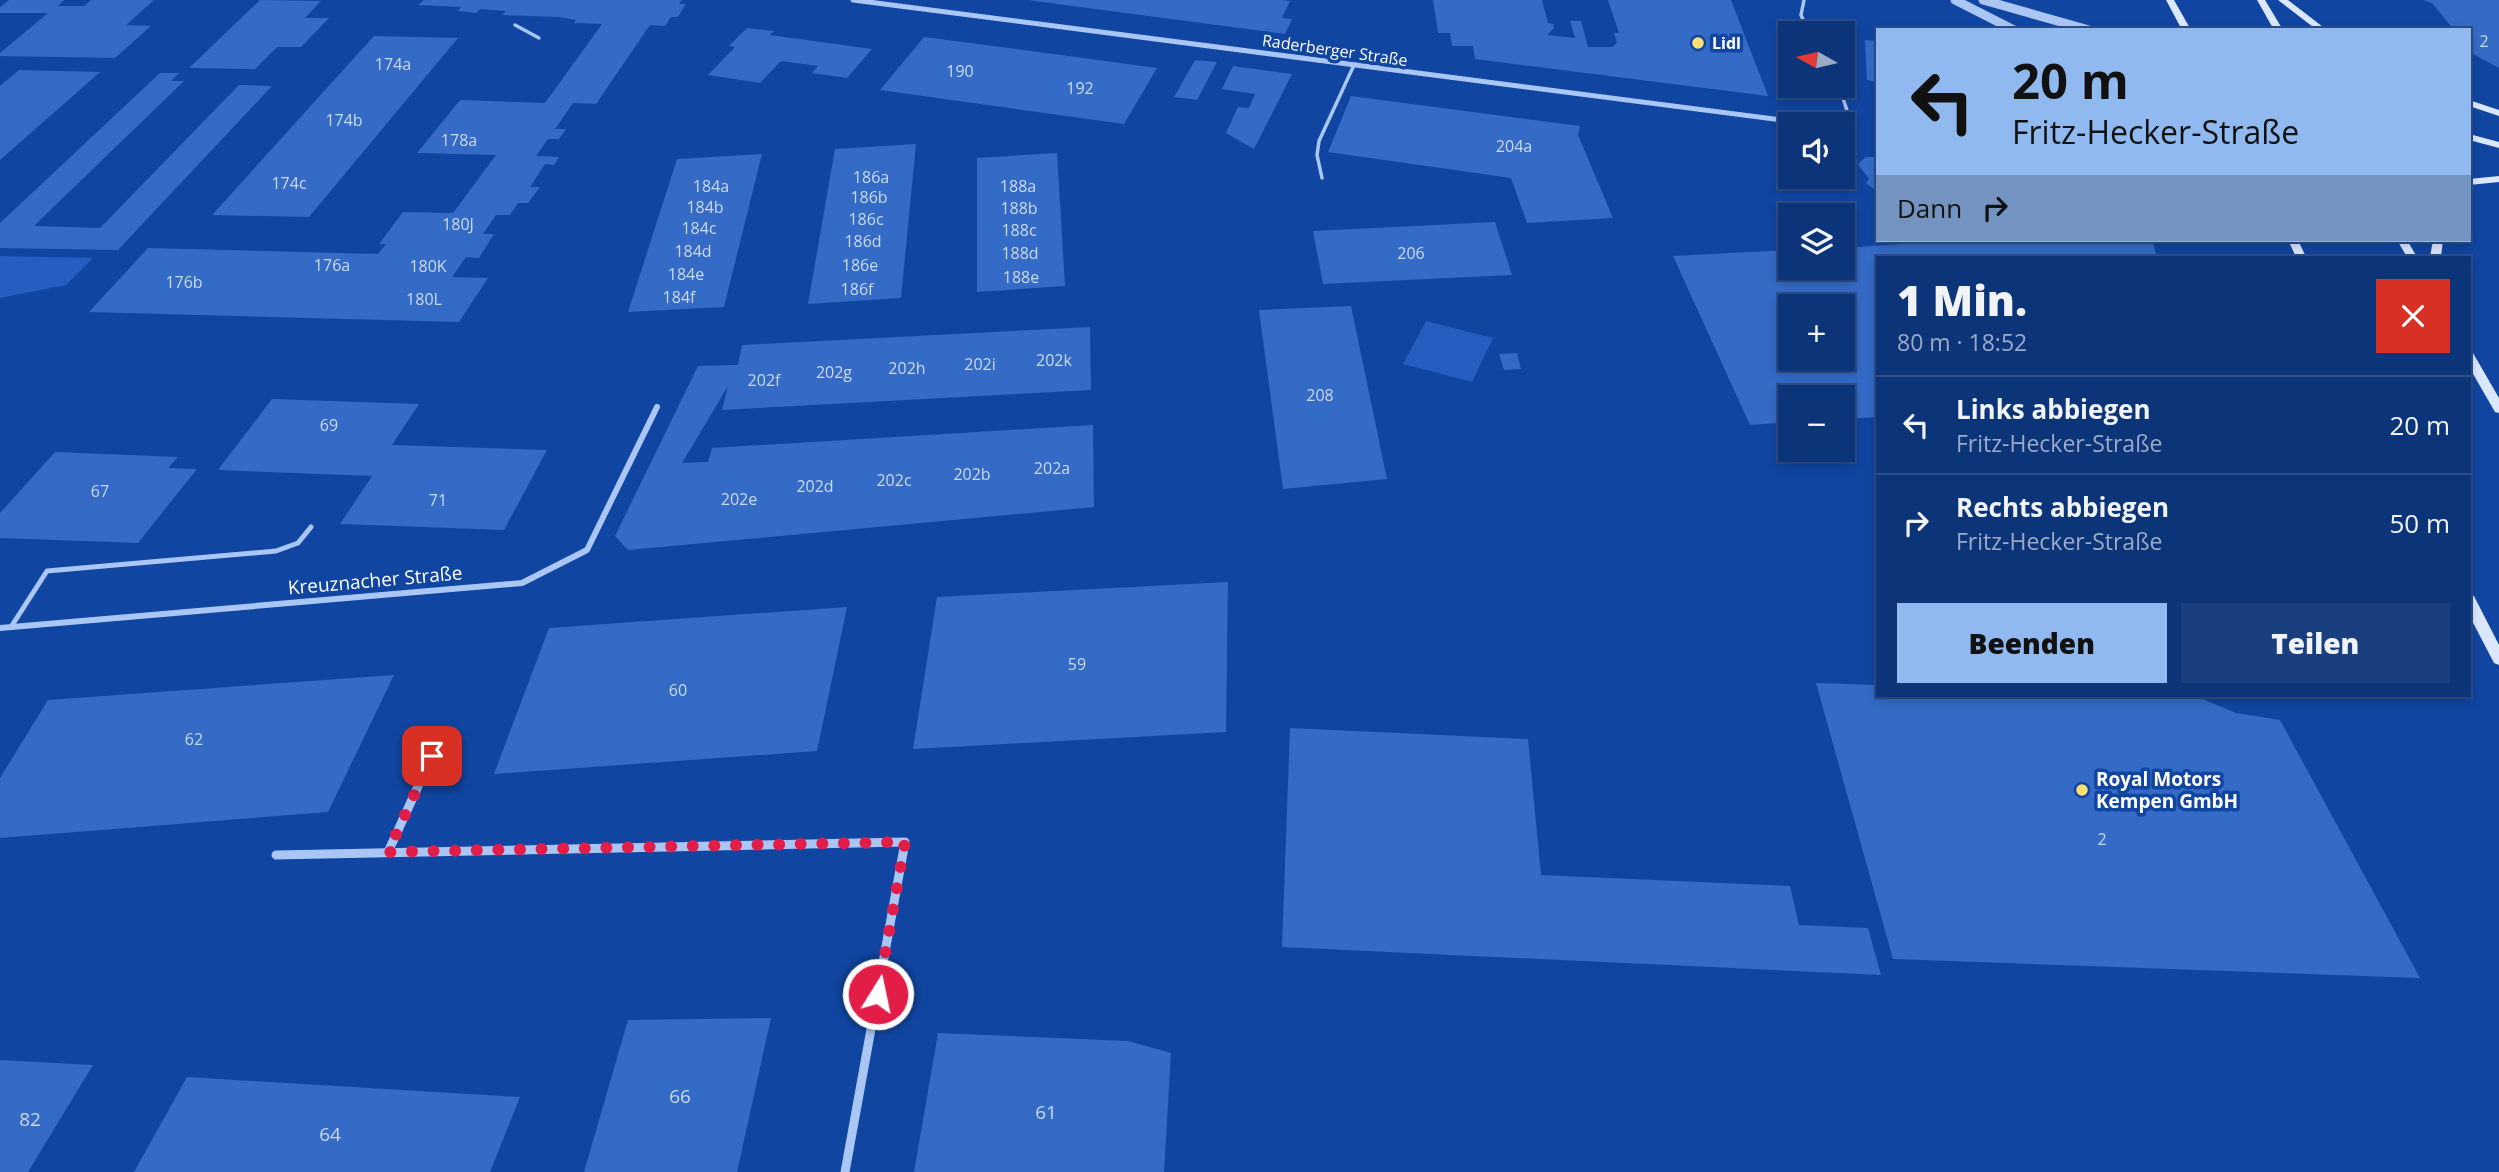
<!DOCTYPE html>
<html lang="de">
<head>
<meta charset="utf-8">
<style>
  body { margin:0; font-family:"Open Sans",sans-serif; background:#1a3f80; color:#f1f3f6; height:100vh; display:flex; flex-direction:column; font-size:26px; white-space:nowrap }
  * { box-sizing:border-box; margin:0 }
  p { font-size:23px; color:#9aaac6 }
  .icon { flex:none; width:38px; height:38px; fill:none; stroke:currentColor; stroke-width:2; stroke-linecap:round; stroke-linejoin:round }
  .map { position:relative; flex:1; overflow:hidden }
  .side { position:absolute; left:1876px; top:256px; width:595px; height:441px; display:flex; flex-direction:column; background:#0c3479; border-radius:0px; box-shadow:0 4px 10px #0003,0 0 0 2px #2c4f8a }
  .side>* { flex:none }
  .hud { position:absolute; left:1876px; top:28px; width:595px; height:214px; border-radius:0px; box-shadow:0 4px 10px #0003,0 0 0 2px #2c4f8a; background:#90b9f0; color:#111; overflow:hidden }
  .needle { width:46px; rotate:278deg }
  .tools { position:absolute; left:1778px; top:21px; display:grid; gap:14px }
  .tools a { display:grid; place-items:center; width:77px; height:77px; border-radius:0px; background:#0c3479; box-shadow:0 4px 10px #0003,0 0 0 2px #2c4f8a; font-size:35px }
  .pin { position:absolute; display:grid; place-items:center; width:60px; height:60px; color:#fff; margin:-30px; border-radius:14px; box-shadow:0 4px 10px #0006 }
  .me { position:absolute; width:77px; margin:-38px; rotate:10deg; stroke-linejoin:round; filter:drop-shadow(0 0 5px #0008) }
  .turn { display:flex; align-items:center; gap:24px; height:147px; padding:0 21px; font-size:32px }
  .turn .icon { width:91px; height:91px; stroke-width:2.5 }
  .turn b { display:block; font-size:49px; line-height:60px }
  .then { display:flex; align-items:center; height:66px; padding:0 21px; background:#0003; gap:14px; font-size:26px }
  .round { display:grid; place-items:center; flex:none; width:74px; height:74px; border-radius:0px; background:#1a3f80 }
  .overview { display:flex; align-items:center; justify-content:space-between; height:119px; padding:0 21px }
  h1 { font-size:42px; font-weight:800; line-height:52px }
  .action { display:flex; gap:14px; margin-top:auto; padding:14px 21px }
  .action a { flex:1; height:80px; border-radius:0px; background:#90b9f0; color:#111; font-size:28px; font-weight:800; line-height:80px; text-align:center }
  .action a+a { background:#1a3f80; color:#f1f3f6 }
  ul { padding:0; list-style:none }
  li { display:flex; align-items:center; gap:21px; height:98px; padding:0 21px; border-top:2px solid #2c4f8a }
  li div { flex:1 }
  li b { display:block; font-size:26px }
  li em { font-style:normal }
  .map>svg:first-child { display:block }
  .green { fill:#235ec0 }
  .building { fill:#346bc6; fill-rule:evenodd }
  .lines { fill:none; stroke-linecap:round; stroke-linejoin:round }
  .service-far1 { stroke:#a9c6f5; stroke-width:3.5 }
  .service { stroke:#a9c6f5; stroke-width:5 }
  .minor-far2 { stroke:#a9c6f5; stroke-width:5 }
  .minor-far1 { stroke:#a9c6f5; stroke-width:6 }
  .minor { stroke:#a9c6f5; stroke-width:9 }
  .tertiary { stroke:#a9c6f5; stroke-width:9 }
  .secondary { fill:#dae7fe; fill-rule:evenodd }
  .route { stroke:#e11d48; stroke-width:12; stroke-dasharray:0 21.6 }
  .poi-dot { fill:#ffdf6e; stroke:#1045a1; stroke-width:2.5 }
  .labels { text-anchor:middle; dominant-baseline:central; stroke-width:7; stroke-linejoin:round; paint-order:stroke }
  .number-label { font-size:16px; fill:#ccdaf1 }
  .far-poi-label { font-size:16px; font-weight:bold; fill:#fff; stroke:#1045a1; text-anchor:start }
  .far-street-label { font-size:16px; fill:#fff; stroke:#1045a1 }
  .street-label { font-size:19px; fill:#fff; stroke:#1045a1 }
  .poi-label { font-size:19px; font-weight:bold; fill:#fff; stroke:#1045a1; text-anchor:start }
  .near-number-label { font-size:19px; fill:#ccdaf1 }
</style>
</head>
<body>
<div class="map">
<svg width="2499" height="1172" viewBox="0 0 2499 1172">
  <rect width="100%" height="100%" fill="#1045a1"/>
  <g class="green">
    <polygon points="0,256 93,258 66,285 0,298"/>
    <polygon points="1426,321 1493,338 1472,382 1403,364"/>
  </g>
  <g class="building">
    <polygon points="9,0 64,0 58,6 84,6 91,0 154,0 126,25 151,26 115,58 0,56 0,53 48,13 0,13 0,7"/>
    <polygon points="260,0 321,1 305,18 329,18 301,47 277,47 255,69 189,68"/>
    <polygon points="424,0 682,0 679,4 686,4 678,17 671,17 665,26 650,25 596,104 573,103 555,129 566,129 559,139 548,139 536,156 559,157 554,165 545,164 530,187 540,187 528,203 518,203 510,215 496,215 483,234 494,234 479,258 466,257 452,277 488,278 459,322 89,312 148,248 378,254 386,244 379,244 403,212 453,213 496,155 417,153 460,100 545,103 602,24 574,23 576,20 559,17 502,15 506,11 480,9 476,13 458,11 461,7 418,5"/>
    <polygon points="1027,0 1282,0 1290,1 1282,18 1292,19 1285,34"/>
    <polygon points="1433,0 1542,0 1548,23 1553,24 1554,28 1547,35 1575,38 1570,21 1581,21 1588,47 1612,47 1617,43 1614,33 1619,33 1608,0 1731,0 1768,96 1475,59 1473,46 1452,46 1450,33 1438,33"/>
    <polygon points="2423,0 2499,0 2499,68 2469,52 2469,30 2454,30 2432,3"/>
    <polygon points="747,28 774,31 770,35 872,49 847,78 812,73 818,66 781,61 760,83 708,75 735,47 729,46"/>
    <polygon points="374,36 458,38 309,217 212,215"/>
    <polygon points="924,37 1039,52 1157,68 1124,124 880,90"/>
    <polygon points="1865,40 1878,41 1878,82 1867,80"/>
    <polygon points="1195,60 1217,62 1197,100 1174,97"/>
    <polygon points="1233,66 1292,74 1254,149 1226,133 1238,107 1249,108 1255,94 1222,89"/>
    <polygon points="19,70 100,72 0,160 0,86"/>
    <polygon points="160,73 179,73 171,81 184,81 34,226 100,228 239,85 272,86 118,250 0,248 0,223"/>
    <polygon points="1351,96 1580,126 1578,135 1613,218 1527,223 1511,178 1328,152"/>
    <polygon points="916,144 901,298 808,304 835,149"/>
    <polygon points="1057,153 1065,286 977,292 977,158"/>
    <polygon points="762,154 724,307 628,312 677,159"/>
    <polygon points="1866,157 1878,157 1878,192 1866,183 1869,179 1858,164"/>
    <polygon points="1495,222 1512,275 1323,284 1313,231"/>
    <path d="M1912,240H2152L2157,257H1878V417L1843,419V397H1790V422L1750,425L1673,256L1790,250V268H1843V248L1914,243ZM1790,306H1843V359H1790Z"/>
    <polygon points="1351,306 1387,479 1283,489 1259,310"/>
    <polygon points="1090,327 1091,390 722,410 728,386 682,463 708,462 712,448 1093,425 1094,507 628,550 615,536 698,366 738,365 742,345"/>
    <polygon points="1517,353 1521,369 1504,370 1499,354"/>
    <polygon points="272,399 419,404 392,445 547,450 504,530 340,524 372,476 218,470"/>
    <polygon points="55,452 178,457 168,468 197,469 138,543 0,538 0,513"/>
    <polygon points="1228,582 1226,732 913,749 937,597"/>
    <polygon points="847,607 817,751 494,774 549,628"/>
    <polygon points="394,675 328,812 0,838 0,778 48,700"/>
    <polygon points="1816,683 1878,685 1878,695 2193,695 2236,713 2280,720 2420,978 1893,959"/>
    <polygon points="1290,728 1528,739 1541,875 1790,886 1799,925 1868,928 1881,975 1282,947"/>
    <polygon points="771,1018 737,1172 584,1172 628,1020"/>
    <polygon points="938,1033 1128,1041 1171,1053 1164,1172 914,1172"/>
    <polygon points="0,1060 93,1065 28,1172 0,1172"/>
    <polygon points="187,1077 520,1097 490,1172 134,1172"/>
  </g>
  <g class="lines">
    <g class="service-far1">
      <polyline points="1804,0 1801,15 1809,33"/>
      <polyline points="515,25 539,38"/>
      <polyline points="1839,86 1853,129"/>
      <polyline points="1322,178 1317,155 1319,141 1354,65"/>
    </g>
    <polyline class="service" points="11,627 47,571 276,551 298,543 311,527"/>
    <g class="minor-far2">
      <polyline points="853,0 1813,124"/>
      <polyline points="1843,128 1853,129"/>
    </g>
    <polyline class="minor-far1" points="0,628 522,583 587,550 657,407"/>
    <g class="minor">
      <polyline points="388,852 432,756"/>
      <polyline points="276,855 905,842 845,1172"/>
    </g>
    <g class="tertiary">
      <polyline points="1955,0 2014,30"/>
      <polyline points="1983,0 2089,30"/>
    </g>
    <g class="secondary">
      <polygon points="2166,0 2174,0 2191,30 2182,30"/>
      <polygon points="2257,0 2265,0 2283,30 2274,30"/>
      <polygon points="2278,0 2288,0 2327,30 2317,30"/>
      <polygon points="2469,100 2499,110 2499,116 2469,106"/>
      <polygon points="2469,134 2499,142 2499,148 2469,140"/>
      <polygon points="2499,176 2499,182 2469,185 2469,179"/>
      <polygon points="2288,240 2298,240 2306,257 2296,257"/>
      <polygon points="2397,240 2407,240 2417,257 2407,257"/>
      <polygon points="2433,240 2443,240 2441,257 2430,257"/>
      <polygon points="2469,352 2473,353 2499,398 2499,413 2495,412 2469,367"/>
      <polygon points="2469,595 2474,596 2499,645 2499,665 2494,663 2469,615"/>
    </g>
  </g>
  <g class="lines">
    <polyline class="route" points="432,756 388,852 905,842 878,994"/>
  </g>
  <g class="poi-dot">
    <circle cx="1698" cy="43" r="7"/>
    <circle cx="2082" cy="790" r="7"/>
  </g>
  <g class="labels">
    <g class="number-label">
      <text x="2484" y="41">2</text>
      <text x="393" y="64">174a</text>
      <text x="960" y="71">190</text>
      <text x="1080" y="88">192</text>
      <text x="344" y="120">174b</text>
      <text x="459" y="140">178a</text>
      <text x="1514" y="146">204a</text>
      <text x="871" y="177">186a</text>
      <text x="289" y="183">174c</text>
      <text x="711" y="186">184a</text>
      <text x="1018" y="186">188a</text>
      <text x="869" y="197">186b</text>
      <text x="705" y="207">184b</text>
      <text x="1019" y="208">188b</text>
      <text x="866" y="219">186c</text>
      <text x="458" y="224">180J</text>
      <text x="699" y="228">184c</text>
      <text x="1019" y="230">188c</text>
      <text x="863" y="241">186d</text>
      <text x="693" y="251">184d</text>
      <text x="1020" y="253">188d</text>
      <text x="1411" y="253">206</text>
      <text x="332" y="265">176a</text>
      <text x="860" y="265">186e</text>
      <text x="428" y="266">180K</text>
      <text x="686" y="274">184e</text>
      <text x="1021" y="277">188e</text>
      <text x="184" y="282">176b</text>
      <text x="857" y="289">186f</text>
      <text x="679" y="297">184f</text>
      <text x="424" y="299">180L</text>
      <text x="1054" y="360">202k</text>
      <text x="980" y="364">202i</text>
      <text x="907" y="368">202h</text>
      <text x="834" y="372">202g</text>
      <text x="764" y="380">202f</text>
      <text x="1320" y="395">208</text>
      <text x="329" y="425">69</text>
      <text x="1052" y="468">202a</text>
      <text x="972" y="474">202b</text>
      <text x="894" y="480">202c</text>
      <text x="815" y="486">202d</text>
      <text x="100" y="491">67</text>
      <text x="739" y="499">202e</text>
      <text x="438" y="500">71</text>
      <text x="1077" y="664">59</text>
      <text x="678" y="690">60</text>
      <text x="194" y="739">62</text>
      <text x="2102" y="839">2</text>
    </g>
    <g class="far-poi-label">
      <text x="1712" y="43">Lidl</text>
    </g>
    <g class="far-street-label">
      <text transform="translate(1335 50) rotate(8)">Raderberger Straße</text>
    </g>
    <g class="street-label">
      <text transform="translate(375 580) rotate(-5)">Kreuznacher Straße</text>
    </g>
    <g class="poi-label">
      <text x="2096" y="779">Royal Motors<tspan x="2096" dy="22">Kempen GmbH</tspan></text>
    </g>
    <g class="near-number-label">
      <text x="680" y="1096">66</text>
      <text x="1046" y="1112">61</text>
      <text x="30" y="1119">82</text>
      <text x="330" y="1134">64</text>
    </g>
  </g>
</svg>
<div class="tools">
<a><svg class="needle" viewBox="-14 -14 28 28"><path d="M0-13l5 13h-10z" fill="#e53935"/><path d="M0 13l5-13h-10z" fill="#9aaac6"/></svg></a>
<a><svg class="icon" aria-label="sound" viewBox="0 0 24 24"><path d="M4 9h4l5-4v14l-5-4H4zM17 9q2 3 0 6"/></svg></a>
<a><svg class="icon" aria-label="layers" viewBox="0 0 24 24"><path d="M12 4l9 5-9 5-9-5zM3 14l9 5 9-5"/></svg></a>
<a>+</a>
<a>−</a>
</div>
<div class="pin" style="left:432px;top:756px;background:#d93025"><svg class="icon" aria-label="arrive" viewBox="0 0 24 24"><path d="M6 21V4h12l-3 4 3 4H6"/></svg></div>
<svg class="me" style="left:878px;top:994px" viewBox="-20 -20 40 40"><circle r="17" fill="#e11d48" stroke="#fff" stroke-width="3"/><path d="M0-11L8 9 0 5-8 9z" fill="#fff"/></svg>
<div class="hud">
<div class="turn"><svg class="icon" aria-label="left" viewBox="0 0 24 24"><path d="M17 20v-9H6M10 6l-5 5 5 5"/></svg><div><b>20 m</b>Fritz-Hecker-Straße</div></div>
<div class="then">Dann<svg class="icon" aria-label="right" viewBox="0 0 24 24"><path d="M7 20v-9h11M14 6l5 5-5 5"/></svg></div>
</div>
<section class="side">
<div class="overview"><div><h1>1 Min.</h1><p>80 m · 18:52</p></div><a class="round" style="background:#d93025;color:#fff"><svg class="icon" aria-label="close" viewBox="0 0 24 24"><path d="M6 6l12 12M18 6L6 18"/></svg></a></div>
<ul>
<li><svg class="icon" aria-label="left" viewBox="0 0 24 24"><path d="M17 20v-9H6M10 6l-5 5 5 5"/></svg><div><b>Links abbiegen</b><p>Fritz-Hecker-Straße</p></div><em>20 m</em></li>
<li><svg class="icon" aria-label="right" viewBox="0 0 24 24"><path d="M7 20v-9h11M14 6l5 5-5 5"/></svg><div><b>Rechts abbiegen</b><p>Fritz-Hecker-Straße</p></div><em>50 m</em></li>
</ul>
<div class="action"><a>Beenden</a><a>Teilen</a></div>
</section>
</div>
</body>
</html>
